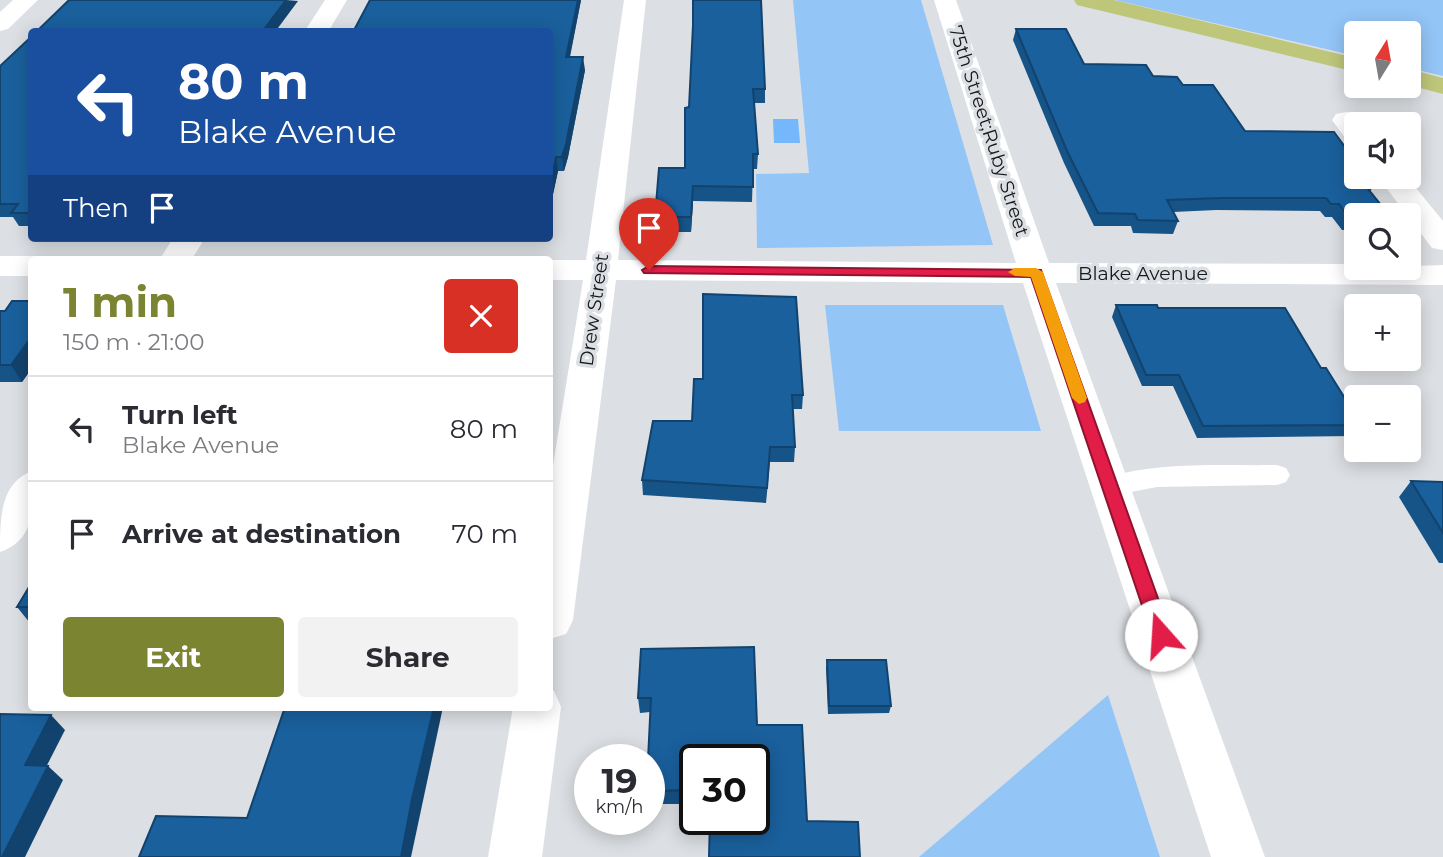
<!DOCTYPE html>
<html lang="en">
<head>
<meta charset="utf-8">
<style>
  body { margin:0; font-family:Montserrat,sans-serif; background:#f2f2f3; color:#2b2b33; height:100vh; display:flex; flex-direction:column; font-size:26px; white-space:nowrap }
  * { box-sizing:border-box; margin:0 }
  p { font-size:23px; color:#7c7c81 }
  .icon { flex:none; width:38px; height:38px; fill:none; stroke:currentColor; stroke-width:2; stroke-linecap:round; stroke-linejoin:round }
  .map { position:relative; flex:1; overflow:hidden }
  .panel { position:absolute; left:28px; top:256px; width:525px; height:455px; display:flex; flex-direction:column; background:#fff; border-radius:7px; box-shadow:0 4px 18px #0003 }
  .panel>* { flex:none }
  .guide { position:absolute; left:28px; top:28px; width:525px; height:214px; border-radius:7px; box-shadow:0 4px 18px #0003; background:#1a4fa0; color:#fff; overflow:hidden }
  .needle { width:46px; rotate:11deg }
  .tools { position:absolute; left:1344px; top:21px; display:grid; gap:14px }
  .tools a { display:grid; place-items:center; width:77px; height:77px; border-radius:7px; background:#fff; box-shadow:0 4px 18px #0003; font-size:35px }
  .speed { position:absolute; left:574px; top:744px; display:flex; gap:14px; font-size:35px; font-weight:700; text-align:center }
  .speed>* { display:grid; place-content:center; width:91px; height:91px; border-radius:50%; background:#fff; box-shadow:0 4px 18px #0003; line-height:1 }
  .speed small { font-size:18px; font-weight:400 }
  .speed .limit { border:4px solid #111; border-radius:10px; background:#fff; color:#111 }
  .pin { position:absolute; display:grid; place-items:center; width:60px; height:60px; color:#fff; margin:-72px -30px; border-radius:50% 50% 50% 0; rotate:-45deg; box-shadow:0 0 7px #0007 }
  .pin .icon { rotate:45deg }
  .me { position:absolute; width:77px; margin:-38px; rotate:341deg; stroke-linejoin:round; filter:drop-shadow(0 0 5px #0008) }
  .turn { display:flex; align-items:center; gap:24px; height:147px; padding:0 35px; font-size:32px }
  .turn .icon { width:91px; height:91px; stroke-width:2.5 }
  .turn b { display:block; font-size:49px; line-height:60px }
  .then { display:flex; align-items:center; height:66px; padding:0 35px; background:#0003; gap:14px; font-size:26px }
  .round { display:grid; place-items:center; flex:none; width:74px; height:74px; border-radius:7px; background:#f2f2f3 }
  .overview { display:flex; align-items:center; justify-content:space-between; height:119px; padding:0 35px }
  h1 { font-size:42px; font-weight:700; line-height:52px; color:#7a8431 }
  .button { display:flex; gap:14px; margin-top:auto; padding:14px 35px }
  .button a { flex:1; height:80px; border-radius:7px; background:#7a8431; color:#fff; font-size:28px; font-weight:700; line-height:80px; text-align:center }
  .button a+a { background:#f2f2f3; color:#2b2b33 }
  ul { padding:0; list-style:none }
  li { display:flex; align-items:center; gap:21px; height:105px; padding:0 35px; border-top:2px solid #e1e1e2 }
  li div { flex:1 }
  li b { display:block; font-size:26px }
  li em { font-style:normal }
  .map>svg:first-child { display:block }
  .green { fill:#94c5f7 }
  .water { fill:#74b7fa }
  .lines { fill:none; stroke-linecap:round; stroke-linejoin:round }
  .service { fill:#fff; fill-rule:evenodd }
  .minor { fill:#fff; fill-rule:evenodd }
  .primary { fill:#bec67a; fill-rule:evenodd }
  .wall { fill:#165387 }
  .shaded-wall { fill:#12436e }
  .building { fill:#1a609d; stroke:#12436e; stroke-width:2 }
  .route { fill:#e11d48; stroke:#92132f; stroke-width:2 }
  .slow { fill:#f59e0b }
  .labels { text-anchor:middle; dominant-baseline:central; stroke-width:7; stroke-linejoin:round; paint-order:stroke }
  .street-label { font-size:19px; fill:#171819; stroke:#dcdfe3 }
</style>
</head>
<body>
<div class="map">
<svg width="1443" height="857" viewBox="0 0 1443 857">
  <rect width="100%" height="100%" fill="#dcdfe3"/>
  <g class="green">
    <polygon points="793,0 921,0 993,245 757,248 756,174 809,173"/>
    <polygon points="1115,0 1443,0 1443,76 1409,68 1409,33 1356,33 1356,56"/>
    <polygon points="825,305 1003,305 1041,431 839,431"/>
    <polygon points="1108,695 1160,857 919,857"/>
  </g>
  <polygon class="water" points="773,119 798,119 800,143 774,143"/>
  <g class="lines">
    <path class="service" d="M1277,465L1286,468L1290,475L1286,482L1277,485L1157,487L1110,496L1101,493L1097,486L1101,479C1157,461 1219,466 1277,465Z"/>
    <g class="minor">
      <polygon points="13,0 38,0 8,29 0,31 0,12"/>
      <polygon points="325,0 347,0 328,32 304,32"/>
      <polygon points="624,0 646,0 618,260 1016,263 934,0 956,0 1049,263 1356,264 1356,268 1443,265 1443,285 1056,283 1265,857 1211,857 1023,283 616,280 573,620 566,634 550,639 550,484 583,280 550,280 550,260 586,260"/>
      <polygon points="1346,112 1356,114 1364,124 1356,124 1356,141 1346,139 1332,120 1336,114"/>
      <polygon points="1378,177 1407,177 1443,221 1443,250 1432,248"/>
      <polygon points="173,238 205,238 192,259 160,259"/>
      <polygon points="0,256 32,256 44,259 32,259 32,276 0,276"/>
      <path d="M32,471C32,504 38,539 0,552C0,519 0,483 32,471Z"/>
      <polygon points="550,690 554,691 561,707 542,857 488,857 513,707 550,707"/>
    </g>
    <g class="primary">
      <polygon points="1074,0 1114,0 1356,58 1356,72 1077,5"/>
      <polygon points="1409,69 1443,78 1443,94 1409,85"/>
    </g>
  </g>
  <g class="wall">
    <polygon points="370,0 581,0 570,57 585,70 568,157 564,171 558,171 550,208 550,32"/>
    <polygon points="693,25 765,89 765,103 754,103 758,154 757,169 753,169 752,202 693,201 691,232 656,232 655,217 685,168 689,107"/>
    <polygon points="1016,29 1084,64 1153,76 1183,85 1245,131 1374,185 1356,215 1356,230 1342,230 1332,217 1325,217 1320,211 1216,210 1173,212 1178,221 1173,234 1133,233 1131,226 1094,226 1064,163 1013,40"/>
    <polygon points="32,36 32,226 19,226 13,217 0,217 0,66"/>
    <polygon points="32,301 32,368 22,382 0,382 0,311 5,311"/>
    <polygon points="1116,305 1158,308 1321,368 1356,416 1356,433 1354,436 1197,438 1173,386 1142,386 1112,317"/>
    <polygon points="694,379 803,395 802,409 793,409 795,447 794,462 770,462 766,503 643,495 642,480 692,421"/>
    <polygon points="1411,481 1443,482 1443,563 1439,563 1399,497"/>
    <polygon points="32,582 32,623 30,623 17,607"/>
    <polygon points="641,649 757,725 807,821 754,819 695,760 695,804 649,804 650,712 640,713 638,698"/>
    <polygon points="827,660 891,706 889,713 828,714 826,668"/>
  </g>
  <g class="shaded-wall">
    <polygon points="286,0 298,1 275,32 262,32"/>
    <polygon points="578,0 581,0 567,70 566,57"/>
    <polygon points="583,57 585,70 568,157 564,171 562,157"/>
    <polygon points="556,157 558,171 550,208 550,186"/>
    <polygon points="693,186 693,201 691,232 691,217"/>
    <polygon points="32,336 32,368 22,382 11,365"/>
    <polygon points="434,707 443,707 411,857 401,857 412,799"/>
    <polygon points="51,715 65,730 40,779 25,765"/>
    <polygon points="48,766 63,780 25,857 2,857"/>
  </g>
  <g class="building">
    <polygon points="69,0 286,0 262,32 36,32"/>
    <polygon points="370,0 578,0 566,57 583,57 566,144 562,157 556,157 550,186 550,32 353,32"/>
    <polygon points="693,0 761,0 765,89 753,89 758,154 753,154 753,187 693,186 691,217 655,217 659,168 685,168 685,108 689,107 693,25"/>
    <polygon points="1016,29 1066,29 1084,64 1146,65 1153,76 1177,77 1183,85 1213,85 1245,131 1334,132 1356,162 1356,177 1368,177 1374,185 1365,185 1389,215 1356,215 1356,218 1349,218 1339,204 1331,204 1326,198 1221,198 1167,200 1178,221 1138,220 1135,214 1098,213 1067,151"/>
    <polygon points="32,36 32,213 11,213 18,204 0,204 0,66"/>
    <polygon points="703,294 796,297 803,395 792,395 795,447 770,447 767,488 642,480 653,421 692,421 694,379 703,379"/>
    <polygon points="12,301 32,301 32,336 11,365 0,365 0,311 5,311"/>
    <polygon points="1116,305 1157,305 1158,308 1285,308 1321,368 1326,368 1356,416 1356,425 1203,426 1179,375 1146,375"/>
    <polygon points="1411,481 1443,482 1443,533"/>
    <polygon points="32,582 32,607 17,607"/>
    <polygon points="754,647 757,725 802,725 807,821 858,822 860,857 709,857 710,819 754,819 754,760 695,760 695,790 649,791 649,760 648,760 651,698 638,698 641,649"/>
    <polygon points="827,660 886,660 891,706 829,706"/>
    <polygon points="285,707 434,707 412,799 401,857 139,857 156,816 247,818"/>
    <polygon points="0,714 51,715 25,765 48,766 2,857 0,857"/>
  </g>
  <polygon class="route" points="649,266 1041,270 1171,635 1168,640 1161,643 1154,640 1152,635 1031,277 644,273 642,270"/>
  <polygon class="slow" points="1036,268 1043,272 1087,398 1085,402 1079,404 1072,398 1031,277 1015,276 1008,272 1015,268"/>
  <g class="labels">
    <g class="street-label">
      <text transform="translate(989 131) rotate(72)">75th Street;Ruby Street</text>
      <text x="1143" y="273">Blake Avenue</text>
      <text transform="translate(594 310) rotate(-82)">Drew Street</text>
    </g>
  </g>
</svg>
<div class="tools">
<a><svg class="needle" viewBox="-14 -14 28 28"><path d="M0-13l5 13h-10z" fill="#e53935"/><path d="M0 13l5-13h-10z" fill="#7c7c81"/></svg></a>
<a><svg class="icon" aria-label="sound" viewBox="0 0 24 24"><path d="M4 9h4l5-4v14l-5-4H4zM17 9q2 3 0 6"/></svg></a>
<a><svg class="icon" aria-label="search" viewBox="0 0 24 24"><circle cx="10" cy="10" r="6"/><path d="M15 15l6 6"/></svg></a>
<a>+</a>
<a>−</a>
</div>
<div class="speed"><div>19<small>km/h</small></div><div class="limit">30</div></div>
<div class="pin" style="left:649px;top:270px;background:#d93025"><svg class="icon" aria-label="arrive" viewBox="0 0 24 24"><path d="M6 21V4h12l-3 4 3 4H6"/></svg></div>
<svg class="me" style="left:1161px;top:635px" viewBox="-20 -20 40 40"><circle r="19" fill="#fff"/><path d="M0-13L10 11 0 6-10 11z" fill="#e11d48"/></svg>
<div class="guide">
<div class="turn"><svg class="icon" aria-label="left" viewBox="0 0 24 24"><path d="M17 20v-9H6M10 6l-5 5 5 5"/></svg><div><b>80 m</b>Blake Avenue</div></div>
<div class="then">Then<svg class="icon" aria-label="arrive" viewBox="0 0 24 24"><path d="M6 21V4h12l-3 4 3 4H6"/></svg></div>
</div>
<section class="panel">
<div class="overview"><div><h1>1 min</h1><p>150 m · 21:00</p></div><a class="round" style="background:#d93025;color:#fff"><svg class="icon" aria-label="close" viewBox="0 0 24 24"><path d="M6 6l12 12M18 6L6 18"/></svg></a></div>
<ul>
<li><svg class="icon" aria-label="left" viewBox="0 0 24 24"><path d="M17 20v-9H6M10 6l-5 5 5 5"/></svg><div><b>Turn left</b><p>Blake Avenue</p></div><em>80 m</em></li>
<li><svg class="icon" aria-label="arrive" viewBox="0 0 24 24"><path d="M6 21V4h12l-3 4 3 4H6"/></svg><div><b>Arrive at destination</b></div><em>70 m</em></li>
</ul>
<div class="button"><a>Exit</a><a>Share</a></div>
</section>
</div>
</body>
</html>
